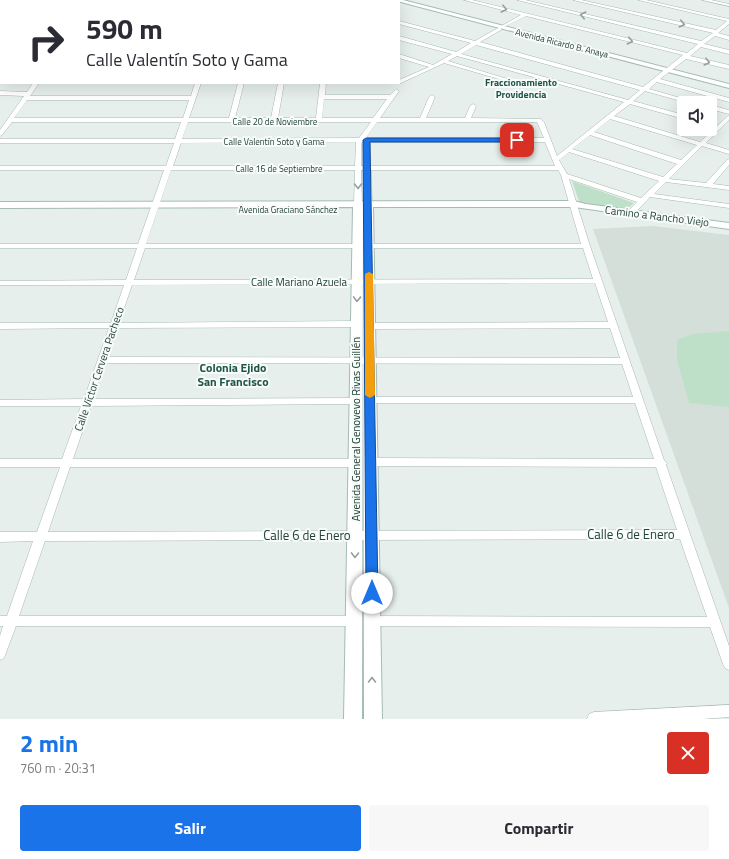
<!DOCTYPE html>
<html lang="es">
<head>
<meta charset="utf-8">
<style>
  body { margin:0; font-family:"Titillium Web",sans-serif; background:#f7f7f7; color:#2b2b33; height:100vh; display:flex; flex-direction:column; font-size:15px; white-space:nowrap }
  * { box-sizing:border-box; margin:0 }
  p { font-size:13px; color:#7c7c81 }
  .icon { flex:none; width:22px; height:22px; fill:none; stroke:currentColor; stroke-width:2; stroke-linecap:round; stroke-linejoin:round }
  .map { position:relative; height:719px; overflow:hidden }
  .details { display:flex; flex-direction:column; background:#fff; flex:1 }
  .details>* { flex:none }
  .hud { position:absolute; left:0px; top:0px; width:400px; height:84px; box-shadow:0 4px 16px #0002; background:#fff; color:#2b2b33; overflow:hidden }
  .controls { position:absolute; left:677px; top:96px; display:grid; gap:8px }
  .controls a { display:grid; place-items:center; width:40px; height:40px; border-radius:4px; background:#fff; box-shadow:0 4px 16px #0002; font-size:20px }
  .pin { position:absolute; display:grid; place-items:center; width:34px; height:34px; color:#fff; margin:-17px; border-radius:8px; box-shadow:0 2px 6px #0006 }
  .me { position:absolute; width:44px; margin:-22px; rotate:0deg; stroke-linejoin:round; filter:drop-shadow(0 0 3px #0008) }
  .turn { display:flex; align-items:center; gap:14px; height:84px; padding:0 20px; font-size:18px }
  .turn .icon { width:52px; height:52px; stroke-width:2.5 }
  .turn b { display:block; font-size:28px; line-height:34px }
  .round { display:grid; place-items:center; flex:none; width:42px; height:42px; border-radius:4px; background:#f7f7f7 }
  .overview { display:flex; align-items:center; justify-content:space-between; height:68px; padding:0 20px }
  h1 { font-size:24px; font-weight:700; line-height:30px; color:#1a73e8 }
  .cta { display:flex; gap:8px; margin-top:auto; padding:8px 20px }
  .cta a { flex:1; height:46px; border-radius:4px; background:#1a73e8; color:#fff; font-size:16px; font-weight:700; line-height:46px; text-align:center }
  .cta a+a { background:#f7f7f7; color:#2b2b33 }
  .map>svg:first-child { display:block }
  .built { fill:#d4dfda }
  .green { fill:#bfe0c8 }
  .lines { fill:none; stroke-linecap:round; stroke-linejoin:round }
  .street-casing { stroke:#a8b8b2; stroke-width:1 }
  .secondary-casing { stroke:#a4bbb3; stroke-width:2 }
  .street { fill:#fff; fill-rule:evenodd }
  .secondary { fill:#fff; fill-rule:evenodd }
  .oneway { stroke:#92a09c }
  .route { fill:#1a73e8; stroke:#114b97 }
  .slow { fill:#f59e0b }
  .labels { text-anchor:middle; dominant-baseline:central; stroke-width:4; stroke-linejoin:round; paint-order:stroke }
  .far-street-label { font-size:9px; fill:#24423a; stroke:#f7fbf9 }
  .far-neighbourhood-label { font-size:10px; font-weight:bold; fill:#1f5548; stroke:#f7fbf9 }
  .street-label { font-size:11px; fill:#24423a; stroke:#f7fbf9 }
  .neighbourhood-label { font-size:12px; font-weight:bold; fill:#1f5548; stroke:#f7fbf9 }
  .near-street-label { font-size:13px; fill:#24423a; stroke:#f7fbf9 }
</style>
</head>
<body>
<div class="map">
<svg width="729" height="719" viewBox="0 0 729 719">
  <rect width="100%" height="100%" fill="#e6efeb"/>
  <polygon class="built" points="653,226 729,235 729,608 593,229"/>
  <g class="green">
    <polygon points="572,181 634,203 626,210 580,204"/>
    <polygon points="729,331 729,407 689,403 677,360 677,340 693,334"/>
  </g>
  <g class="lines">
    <g class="street-casing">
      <g id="street">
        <polygon points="10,0 16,0 10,1"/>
        <rect x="104" y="0" width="35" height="1"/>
        <polygon points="185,0 190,0 185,1"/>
        <polygon points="293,0 298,0 293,1"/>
        <polygon points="309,0 314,0 309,1"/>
        <polygon points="346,0 351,0 346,1"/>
        <polygon points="377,0 383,0 377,1"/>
        <path d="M464,0H472L687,53L698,44L517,0H525L701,41L713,33L573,0H581L716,30L727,21L638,0H646L729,19V24L718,33L729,36V40L715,36L704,44L729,50V54L701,47L690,56L729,65V69L686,59L660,79L729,98V102L657,82L649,89L698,103H688L645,91L633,101L684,115V119L630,104L614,116L700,142L729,115V120L706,143L729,150V154L702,146L669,179L706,183L727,160L729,159V165L713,184L729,186V190L666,182L654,194L729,204V208L650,197L633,215H630L626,213L637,202L569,179L590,246L664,460L667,463L666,465L729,646V670L725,668L723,664L710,627L372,626L368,625L366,621L368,617L372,616L707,617L680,539L45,541L19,616H354L358,617L360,621L358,625L354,626H16L4,658L0,660V636L3,626H0V616H7L33,541L0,542V532H37L60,467H0V459H62L81,406H0V400L84,399L109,328L0,329V323H111L124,285H0V281L126,280L137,248H0V244H138L164,170H0V166H166L174,143H0V139H175L181,122H12L2,135L0,136V130L24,96L0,95V91L27,92L33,83H39L30,96H191L195,83H201L189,118H229L238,83H244L235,118H271L278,83H284L278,118H316L320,83H326L325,95H390L396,89L399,91L380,118H420L429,97L432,95L435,97L426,118H465L470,106L473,104L476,106L471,118L541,119L544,122L557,156L624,102L457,56L448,61L514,81L509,82L444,63L401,83H397H399V80L429,67L399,58V54L433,65L452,54L399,40V36L456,52L471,43L399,24V21L475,41L521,15ZM526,16L683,55L643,87L480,42L501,30V28ZM476,45L640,90L628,100L461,54ZM324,99H387L373,118H322ZM27,100H189L183,118H14ZM610,119L697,145L681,160L594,132ZM188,122H371L359,138L182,139ZM377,122H537L544,138H368L367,136ZM590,135L677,164L663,177L572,149ZM356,142L355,166H173L181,143ZM362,142L365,144V166H361V144ZM370,142H545L555,166H371ZM569,152L659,181L641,198L567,174L559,160ZM171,170H355L354,204L358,206L362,204L361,170H365L364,204L368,206L372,204L371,170H558L561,175L581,244H369L365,246L369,248H583L593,279L134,280L145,248H358L362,246L358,244H146ZM595,283L608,322L369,323L365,326L369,329L610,328L620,358L107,357L117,328L356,327L360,324L356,321L119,323L132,285ZM105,363L622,364L633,397H370L365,400L370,403H635L654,459L371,458L367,459L366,462L367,465L371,466L656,467L677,530L48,532L70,467H356L360,466L361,463L360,460L356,459H73L91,406L356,404L361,401L356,398L93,399Z"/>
        <polygon points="702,0 711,0 729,4 729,6"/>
        <rect x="0" y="28" width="1" height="2"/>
        <polygon points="1,36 1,40 0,41 0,37"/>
        <rect x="0" y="62" width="1" height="4"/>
        <rect x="0" y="77" width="1" height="4"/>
        <polygon points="710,105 729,110 729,114 710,109"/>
        <polygon points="729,705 729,717 703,719 587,719 589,714 594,712"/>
      </g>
    </g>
    <g class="secondary-casing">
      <g id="secondary">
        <polygon points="393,0 403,0 729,84 729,88"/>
        <polygon points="574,201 586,204 729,223 729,229 574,207 373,207 382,719 364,719 363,207 362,719 344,719 353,207 0,208 0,202"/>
      </g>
    </g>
    <use href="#street" class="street"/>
    <use href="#secondary" class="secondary"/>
  </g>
  <defs><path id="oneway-chevron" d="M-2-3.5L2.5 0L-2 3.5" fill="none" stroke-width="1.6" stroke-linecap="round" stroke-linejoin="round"/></defs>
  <g class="oneway">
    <use href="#oneway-chevron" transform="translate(504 9) rotate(14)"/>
    <use href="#oneway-chevron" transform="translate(583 15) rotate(-167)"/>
    <use href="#oneway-chevron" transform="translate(682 24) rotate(13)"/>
    <use href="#oneway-chevron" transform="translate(630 41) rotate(13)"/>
    <use href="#oneway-chevron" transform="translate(707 62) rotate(14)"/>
    <use href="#oneway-chevron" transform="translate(358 186) rotate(89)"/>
    <use href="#oneway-chevron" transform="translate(357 299) rotate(92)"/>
    <use href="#oneway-chevron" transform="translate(355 555) rotate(91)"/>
    <use href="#oneway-chevron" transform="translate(372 680) rotate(-90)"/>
  </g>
  <polygon class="route" points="517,138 520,140 519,142 370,142 378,593 376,596 372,598 367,596 366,593 363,140 366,138"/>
  <polygon class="slow" points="369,272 373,274 375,395 370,398 365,395 365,274"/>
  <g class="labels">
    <g class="far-street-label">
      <text transform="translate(562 43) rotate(14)">Avenida Ricardo B. Anaya</text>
      <text x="275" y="121">Calle 20 de Noviembre</text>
      <text x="274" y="141">Calle Valentín Soto y Gama</text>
      <text x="279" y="168">Calle 16 de Septiembre</text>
      <text x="288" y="209">Avenida Graciano Sánchez</text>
    </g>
    <g class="far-neighbourhood-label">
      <text x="521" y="82">Fraccionamiento<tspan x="521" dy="12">Providencia</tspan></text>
    </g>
    <g class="street-label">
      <text transform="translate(657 216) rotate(7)">Camino a Rancho Viejo</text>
      <text x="299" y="282">Calle Mariano Azuela</text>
      <text transform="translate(99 369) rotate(-71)">Calle Víctor Cervera Pacheco</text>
      <text transform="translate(356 429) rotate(-90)">Avenida General Genovevo Rivas Guillén</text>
    </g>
    <g class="neighbourhood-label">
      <text x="233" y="367">Colonia Ejido<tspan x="233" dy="14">San Francisco</tspan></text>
    </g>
    <g class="near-street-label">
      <text x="631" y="534">Calle 6 de Enero</text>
      <text x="307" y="535">Calle 6 de Enero</text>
    </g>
  </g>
</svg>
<div class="controls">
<a><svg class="icon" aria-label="sound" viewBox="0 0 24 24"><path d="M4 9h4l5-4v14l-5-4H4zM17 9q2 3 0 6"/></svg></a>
</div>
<div class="pin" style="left:517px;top:140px;background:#d93025"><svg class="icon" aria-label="arrive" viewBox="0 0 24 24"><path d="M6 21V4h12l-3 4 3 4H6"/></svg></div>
<svg class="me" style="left:372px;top:593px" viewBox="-20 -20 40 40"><circle r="19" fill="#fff"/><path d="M0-13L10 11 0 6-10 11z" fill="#1a73e8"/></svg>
<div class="hud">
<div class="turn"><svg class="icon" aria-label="right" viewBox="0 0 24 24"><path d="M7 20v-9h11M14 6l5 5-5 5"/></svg><div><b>590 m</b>Calle Valentín Soto y Gama</div></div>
</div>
</div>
<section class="details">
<div class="overview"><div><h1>2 min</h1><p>760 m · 20:31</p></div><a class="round" style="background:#d93025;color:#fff"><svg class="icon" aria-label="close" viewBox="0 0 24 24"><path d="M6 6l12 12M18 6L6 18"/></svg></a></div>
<div class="cta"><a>Salir</a><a>Compartir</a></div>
</section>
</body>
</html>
